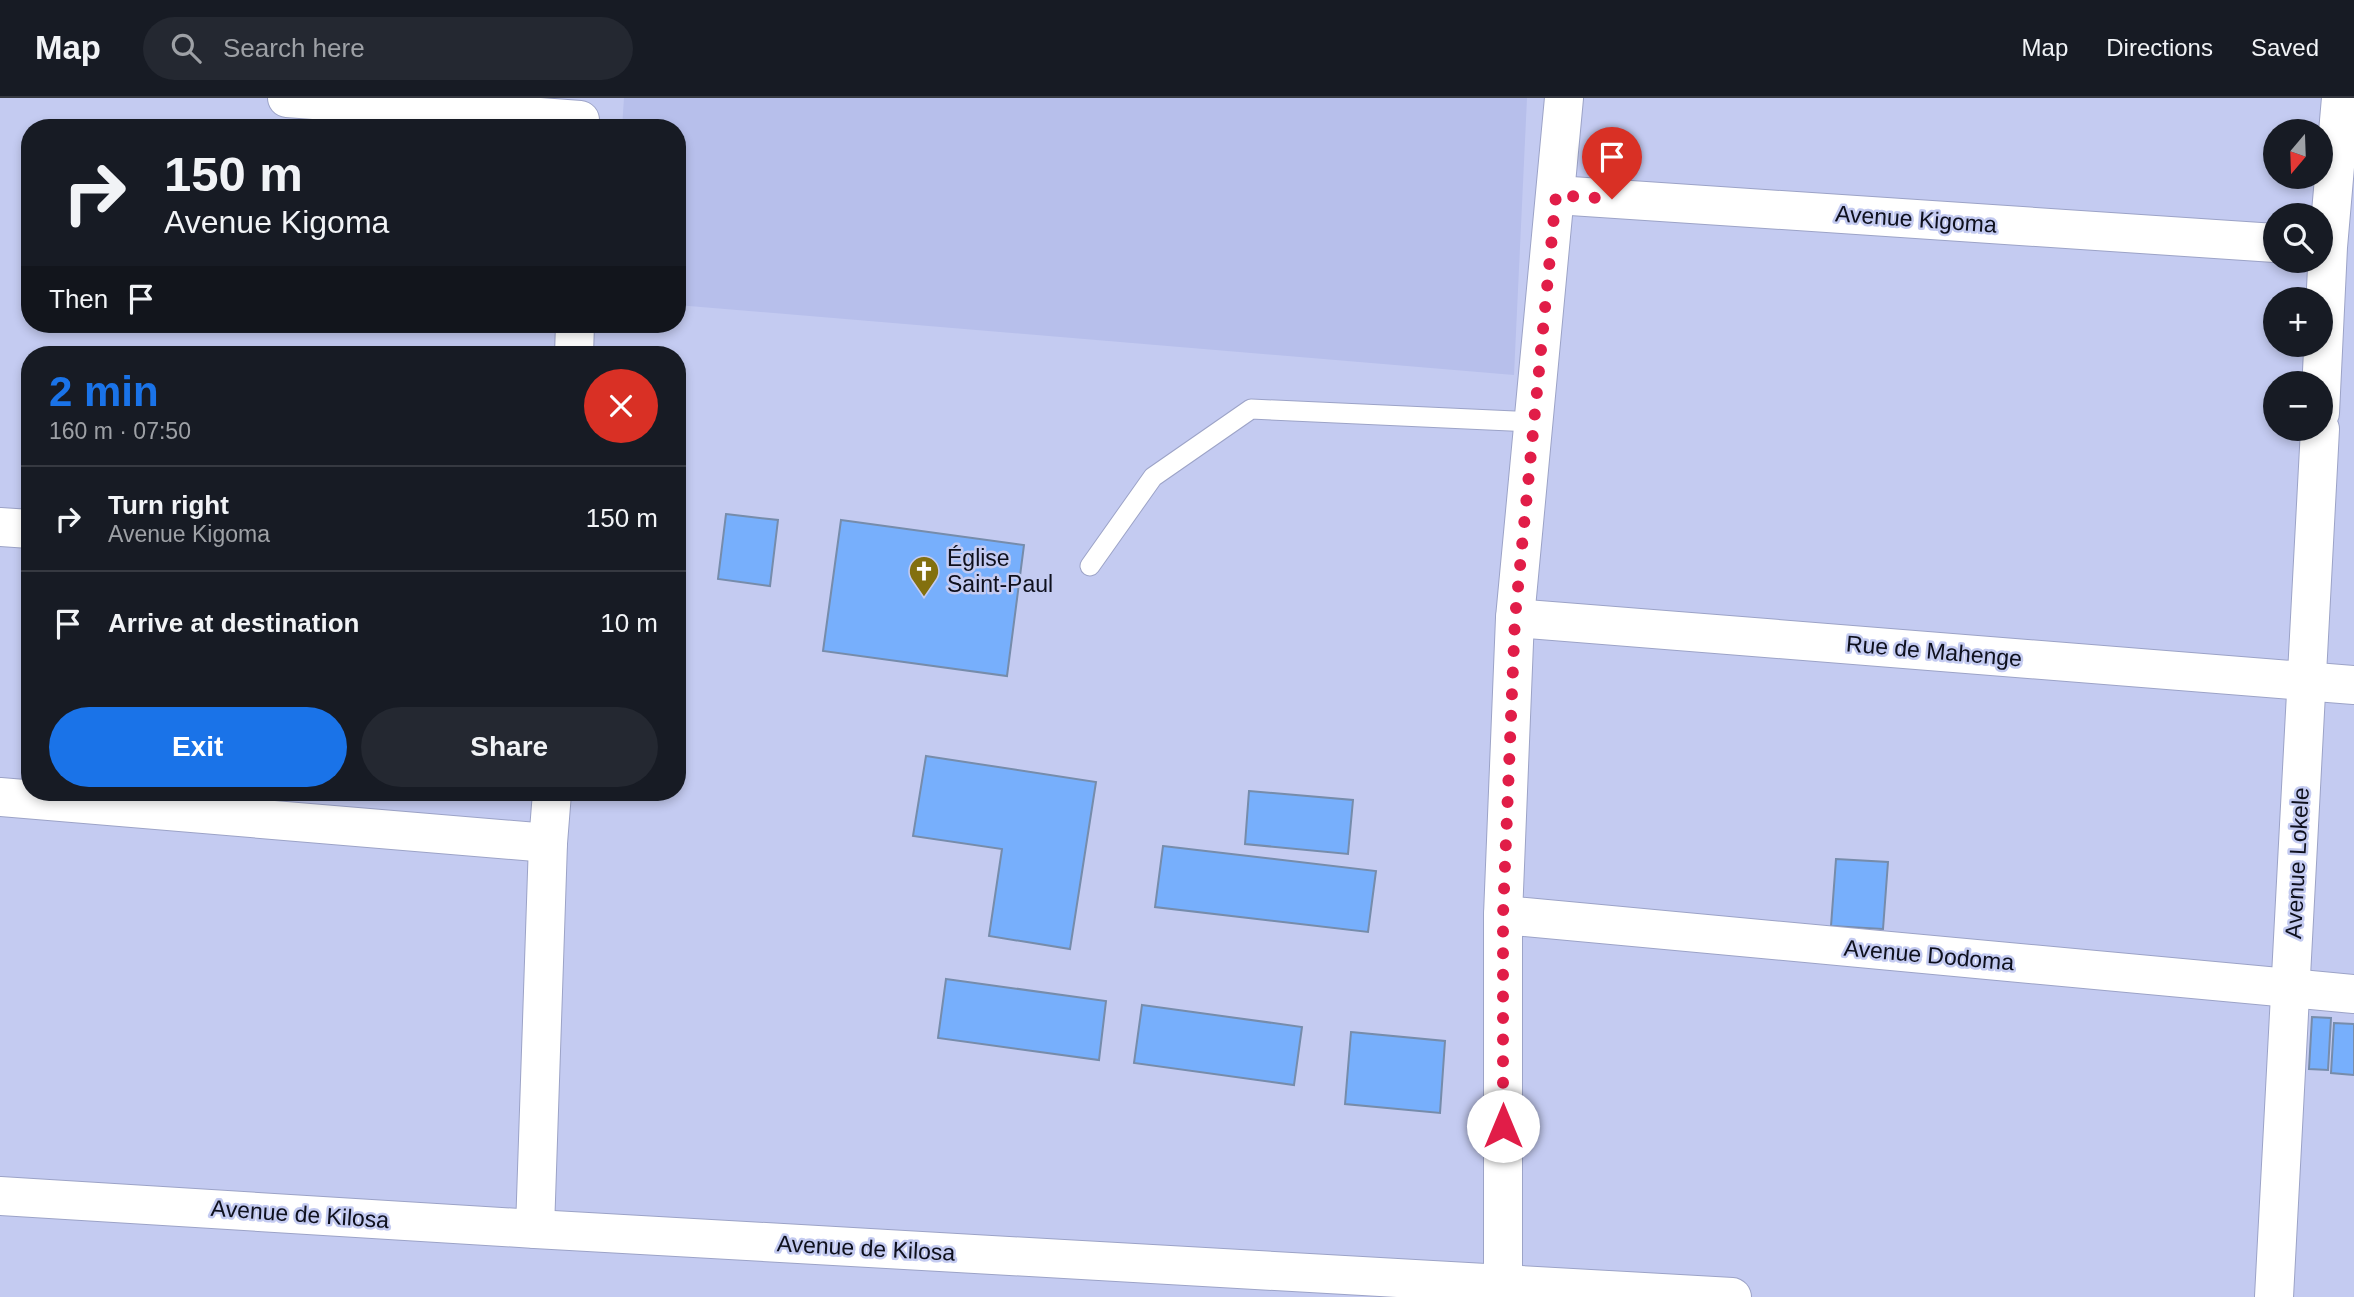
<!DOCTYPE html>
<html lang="en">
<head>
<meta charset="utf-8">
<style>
  body { margin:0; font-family:Helvetica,sans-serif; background:#242831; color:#f1f3f6; height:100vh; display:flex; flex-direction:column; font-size:26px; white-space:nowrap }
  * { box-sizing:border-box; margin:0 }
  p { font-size:23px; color:#9ea1a6 }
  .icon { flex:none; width:38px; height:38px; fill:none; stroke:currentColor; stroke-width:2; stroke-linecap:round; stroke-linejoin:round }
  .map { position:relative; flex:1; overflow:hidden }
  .side { position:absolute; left:21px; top:248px; width:665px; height:455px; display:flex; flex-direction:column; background:#171b24; border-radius:28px; box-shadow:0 4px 10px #0003 }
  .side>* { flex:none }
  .guide { position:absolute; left:21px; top:21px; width:665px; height:214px; border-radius:28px; box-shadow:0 4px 10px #0003; background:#171b24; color:#f1f3f6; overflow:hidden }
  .needle { width:46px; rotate:199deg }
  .buttons { position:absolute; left:2263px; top:21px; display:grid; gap:14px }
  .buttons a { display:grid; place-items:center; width:70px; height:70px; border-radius:50%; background:#171b24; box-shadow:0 4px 10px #0003; font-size:35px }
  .pin { position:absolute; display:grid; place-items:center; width:60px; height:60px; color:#fff; margin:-72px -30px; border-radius:50% 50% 50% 0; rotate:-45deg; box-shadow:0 0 7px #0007 }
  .pin .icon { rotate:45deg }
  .me { position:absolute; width:77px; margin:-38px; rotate:0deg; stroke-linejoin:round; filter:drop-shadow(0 0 5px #0008) }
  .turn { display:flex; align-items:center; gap:24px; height:147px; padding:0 28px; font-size:32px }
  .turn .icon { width:91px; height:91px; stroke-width:2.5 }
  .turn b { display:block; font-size:49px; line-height:60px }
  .then { display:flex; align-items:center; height:66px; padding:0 28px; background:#0003; gap:14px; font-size:26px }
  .round { display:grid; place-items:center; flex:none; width:74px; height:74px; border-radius:37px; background:#242831 }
  .headline { display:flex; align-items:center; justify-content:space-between; height:119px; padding:0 28px }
  h1 { font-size:42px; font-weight:700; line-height:52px; color:#1a73e8 }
  .primary-button { display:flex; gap:14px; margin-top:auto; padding:14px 28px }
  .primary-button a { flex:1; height:80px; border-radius:42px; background:#1a73e8; color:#fff; font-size:28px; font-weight:700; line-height:80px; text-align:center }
  .primary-button a+a { background:#242831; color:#f1f3f6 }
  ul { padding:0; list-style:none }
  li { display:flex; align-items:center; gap:21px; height:105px; padding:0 28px; border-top:2px solid #363941 }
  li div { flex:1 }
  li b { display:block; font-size:26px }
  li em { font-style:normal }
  header { display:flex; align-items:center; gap:42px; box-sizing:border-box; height:98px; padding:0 35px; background:#171b24; border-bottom:2px solid #363941 }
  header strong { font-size:33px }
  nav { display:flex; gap:38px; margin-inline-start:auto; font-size:24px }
  .search { width:490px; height:63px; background:#242831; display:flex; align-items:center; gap:18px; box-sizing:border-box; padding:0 24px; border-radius:38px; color:#9ea1a6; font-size:26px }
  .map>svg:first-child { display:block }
  .built { fill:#b7bfeb }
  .building { fill:#77affc; stroke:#768cab; stroke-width:2 }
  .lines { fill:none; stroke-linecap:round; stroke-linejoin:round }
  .service-casing { stroke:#9ca3c7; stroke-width:21 }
  .minor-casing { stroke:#9ca3c7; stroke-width:40 }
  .service { stroke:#fff; stroke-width:19 }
  .minor { stroke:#fff; stroke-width:38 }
  .route { stroke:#e11d48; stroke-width:12; stroke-dasharray:0 21.6 }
  .labels { text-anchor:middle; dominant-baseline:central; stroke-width:5; stroke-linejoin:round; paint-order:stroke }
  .street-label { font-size:23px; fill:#0e101d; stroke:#c4cbf1 }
  .poi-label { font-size:23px; fill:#0e101d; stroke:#c4cbf1; text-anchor:start }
</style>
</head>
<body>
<header>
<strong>Map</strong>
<div class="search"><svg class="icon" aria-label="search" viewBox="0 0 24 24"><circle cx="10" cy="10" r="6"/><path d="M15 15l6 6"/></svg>Search here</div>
<nav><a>Map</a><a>Directions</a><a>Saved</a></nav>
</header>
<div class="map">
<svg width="2354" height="1199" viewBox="0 0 2354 1199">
  <rect width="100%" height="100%" fill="#c4cbf1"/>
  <polygon class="built" points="624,0 1527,0 1514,277 677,207 677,30 622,30"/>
  <g class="building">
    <polygon points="726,416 778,422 770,488 718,481"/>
    <polygon points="841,422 1024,447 1007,578 823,553"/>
    <polygon points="926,658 1096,684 1070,851 989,838 1002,751 913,738"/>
    <polygon points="1249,693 1353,702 1348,756 1245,746"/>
    <polygon points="1163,748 1376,773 1368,834 1155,809"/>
    <polygon points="1836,761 1888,764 1883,831 1831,828"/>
    <polygon points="946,881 1106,903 1099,962 938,940"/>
    <polygon points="1142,907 1302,929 1294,987 1134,965"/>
    <polygon points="2312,919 2331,920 2328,972 2309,971"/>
    <polygon points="2334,925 2354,926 2354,977 2331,975"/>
    <polygon points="1351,934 1445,943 1440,1015 1345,1006"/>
  </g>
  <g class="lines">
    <g class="service-casing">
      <polyline id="service" points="1090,468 1153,379 1251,311 1534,324"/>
    </g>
    <g class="minor-casing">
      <g id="minor">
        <polyline points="287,0 580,22"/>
        <polyline points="1556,97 2275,145"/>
        <polyline points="574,257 575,226"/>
        <polyline points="2320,315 2328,149 2341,0"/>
        <polyline points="0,429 30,431"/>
        <polyline points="1515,520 2354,587"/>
        <polyline points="0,699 548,745"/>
        <polyline points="1503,817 2354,896"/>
        <polyline points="0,1098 535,1131 1732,1199"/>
        <polyline points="535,1131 548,745 552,695"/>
        <polyline points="1503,1199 1503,817 1515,520 1564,0"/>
        <polyline points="2274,1199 2320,331"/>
      </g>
    </g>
    <use href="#service" class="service"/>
    <use href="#minor" class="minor"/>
  </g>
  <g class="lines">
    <polyline class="route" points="1503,1028 1503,817 1515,520 1556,97 1612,101"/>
  </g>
  <defs>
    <g id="church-pin" transform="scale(1.575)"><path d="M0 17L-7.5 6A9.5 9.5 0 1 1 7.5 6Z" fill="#83700f" stroke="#c4cbf1"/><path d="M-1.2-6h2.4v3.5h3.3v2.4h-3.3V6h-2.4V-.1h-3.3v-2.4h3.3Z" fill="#fff"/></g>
  </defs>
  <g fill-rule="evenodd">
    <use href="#church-pin" x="924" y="473"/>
  </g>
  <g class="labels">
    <g class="street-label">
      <text transform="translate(1916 121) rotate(4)">Avenue Kigoma</text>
      <text transform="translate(1934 553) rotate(5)">Rue de Mahenge</text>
      <text transform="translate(2297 765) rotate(-87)">Avenue Lokele</text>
      <text transform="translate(1929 857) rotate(5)">Avenue Dodoma</text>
      <text transform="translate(300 1116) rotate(4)">Avenue de Kilosa</text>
      <text transform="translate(866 1150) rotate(3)">Avenue de Kilosa</text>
    </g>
    <g class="poi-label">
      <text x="947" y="460">Église<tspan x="947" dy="26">Saint-Paul</tspan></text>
    </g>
  </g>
</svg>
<div class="buttons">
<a><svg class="needle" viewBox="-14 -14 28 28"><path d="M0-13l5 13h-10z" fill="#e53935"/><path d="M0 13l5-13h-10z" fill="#9ea1a6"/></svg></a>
<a><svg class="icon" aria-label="search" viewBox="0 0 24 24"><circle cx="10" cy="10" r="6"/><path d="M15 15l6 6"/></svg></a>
<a>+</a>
<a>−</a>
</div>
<div class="pin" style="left:1612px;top:101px;background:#d93025"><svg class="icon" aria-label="arrive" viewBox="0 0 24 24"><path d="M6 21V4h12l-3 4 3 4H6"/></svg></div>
<svg class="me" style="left:1503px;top:1028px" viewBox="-20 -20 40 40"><circle r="19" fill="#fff"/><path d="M0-13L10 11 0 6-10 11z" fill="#e11d48"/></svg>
<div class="guide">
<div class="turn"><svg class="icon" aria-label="right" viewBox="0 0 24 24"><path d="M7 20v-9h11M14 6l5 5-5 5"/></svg><div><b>150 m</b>Avenue Kigoma</div></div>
<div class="then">Then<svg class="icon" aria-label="arrive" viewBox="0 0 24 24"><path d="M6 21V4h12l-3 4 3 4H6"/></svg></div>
</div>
<section class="side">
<div class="headline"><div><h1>2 min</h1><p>160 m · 07:50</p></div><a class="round" style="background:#d93025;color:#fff"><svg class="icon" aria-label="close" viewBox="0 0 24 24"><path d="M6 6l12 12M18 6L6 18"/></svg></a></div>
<ul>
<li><svg class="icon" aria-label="right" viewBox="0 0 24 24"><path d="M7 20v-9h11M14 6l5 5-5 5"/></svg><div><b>Turn right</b><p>Avenue Kigoma</p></div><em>150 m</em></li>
<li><svg class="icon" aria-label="arrive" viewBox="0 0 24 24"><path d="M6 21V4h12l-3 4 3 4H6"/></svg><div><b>Arrive at destination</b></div><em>10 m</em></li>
</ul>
<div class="primary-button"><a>Exit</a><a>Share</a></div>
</section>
</div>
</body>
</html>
